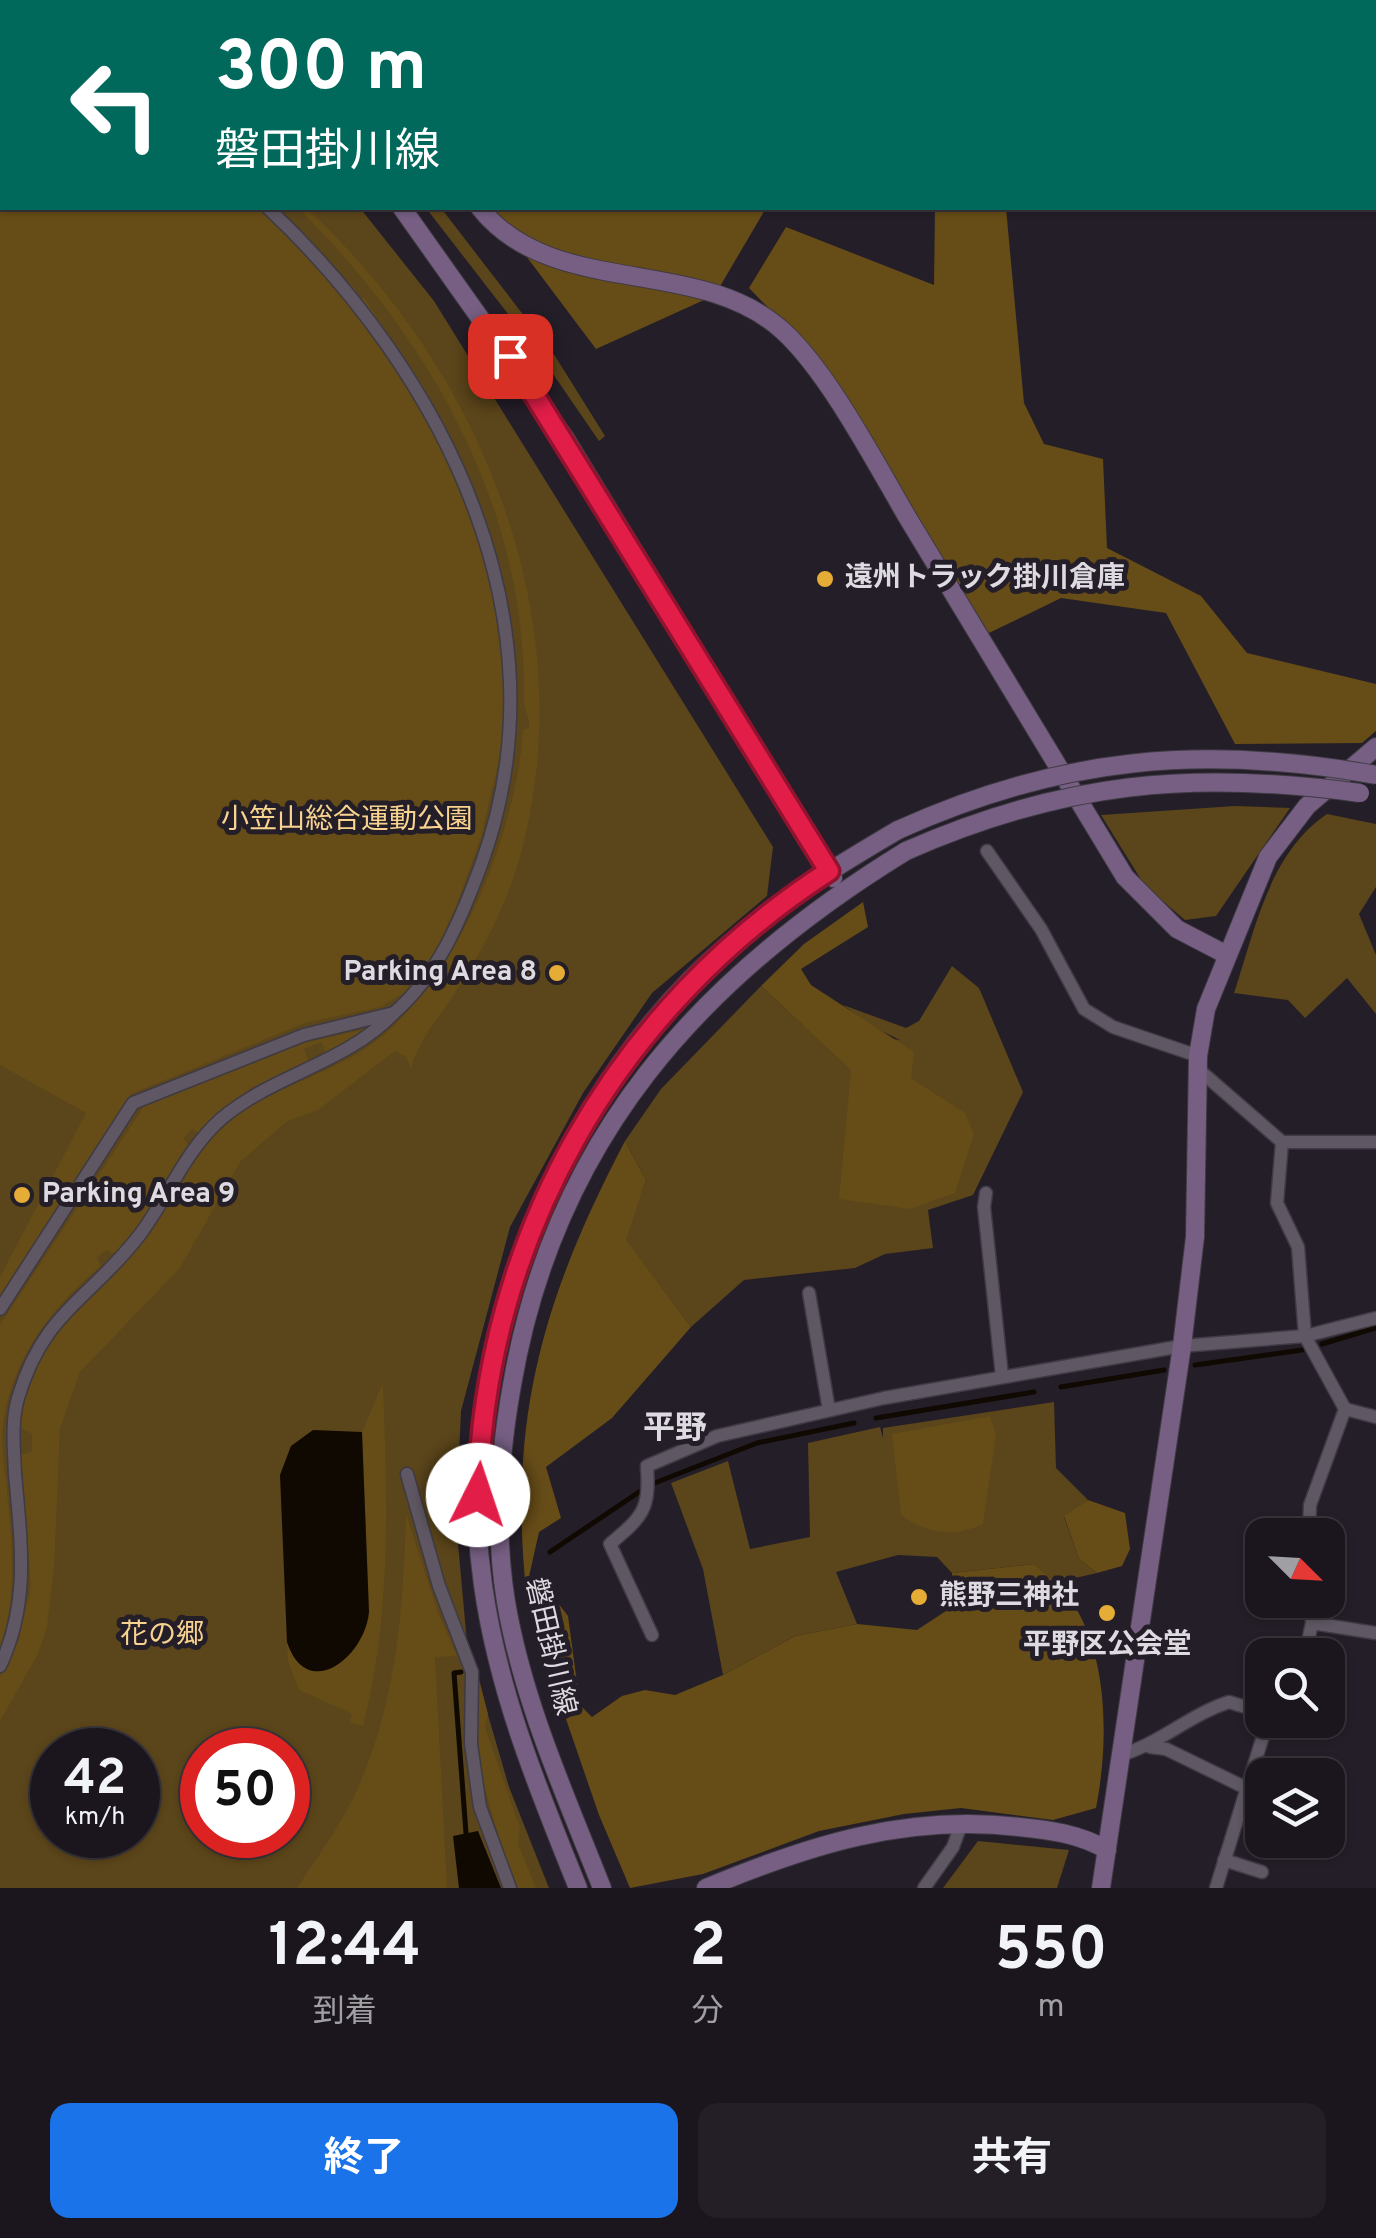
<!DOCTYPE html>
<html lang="ja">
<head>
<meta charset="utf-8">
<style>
  body { margin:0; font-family:Overpass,"Noto Sans JP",sans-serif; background:#241f27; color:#f1f3f6; height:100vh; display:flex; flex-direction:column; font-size:38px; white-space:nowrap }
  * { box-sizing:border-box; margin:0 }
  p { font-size:32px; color:#a09fa4 }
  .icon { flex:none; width:55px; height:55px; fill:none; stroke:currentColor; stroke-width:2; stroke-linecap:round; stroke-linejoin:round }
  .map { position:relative; height:1888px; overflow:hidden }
  .panel { display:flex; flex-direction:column; background:#1b161e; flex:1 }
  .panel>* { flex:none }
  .guide { position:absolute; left:0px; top:0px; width:1378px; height:210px; box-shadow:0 2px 8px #0004,0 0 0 2px #39353c; background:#00695c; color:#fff; overflow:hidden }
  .needle { width:65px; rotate:114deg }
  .controls { position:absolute; left:1245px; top:1518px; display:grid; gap:20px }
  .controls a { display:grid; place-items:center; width:100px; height:100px; border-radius:20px; background:#1b161e; box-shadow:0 2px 8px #0004,0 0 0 2px #39353c; font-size:50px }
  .speed { position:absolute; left:30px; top:1728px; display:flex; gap:20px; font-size:50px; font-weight:700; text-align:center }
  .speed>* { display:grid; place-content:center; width:130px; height:130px; border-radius:50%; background:#1b161e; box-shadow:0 2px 8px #0004,0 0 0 2px #39353c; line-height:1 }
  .speed small { font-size:25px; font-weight:400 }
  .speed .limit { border:15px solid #d22; background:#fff; color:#111 }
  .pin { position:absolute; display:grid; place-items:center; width:85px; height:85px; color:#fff; margin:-42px; border-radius:20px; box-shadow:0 5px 15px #0006 }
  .me { position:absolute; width:110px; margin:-55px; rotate:4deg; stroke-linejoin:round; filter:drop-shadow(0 0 8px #0008) }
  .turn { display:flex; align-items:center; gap:35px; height:210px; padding:0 50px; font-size:45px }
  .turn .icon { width:130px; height:130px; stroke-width:2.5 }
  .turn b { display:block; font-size:70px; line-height:85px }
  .eta { display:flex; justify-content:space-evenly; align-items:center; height:170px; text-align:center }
  .eta b { font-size:60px; font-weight:700; line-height:70px }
  .primary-button { display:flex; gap:20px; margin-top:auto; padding:20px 50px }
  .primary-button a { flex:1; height:115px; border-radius:20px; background:#1a73e8; color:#fff; font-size:40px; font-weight:700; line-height:115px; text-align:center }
  .primary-button a+a { background:#241f27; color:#f1f3f6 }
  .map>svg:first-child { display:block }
  .green { fill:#5b451a; fill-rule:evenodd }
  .forest { fill:#664c17 }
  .water { fill:#100901 }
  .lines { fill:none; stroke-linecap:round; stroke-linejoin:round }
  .stream { stroke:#100901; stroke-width:5 }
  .street-casing { stroke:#3f3a43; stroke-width:15 }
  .secondary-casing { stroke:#3f3a43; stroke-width:20 }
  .street { stroke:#5f5864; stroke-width:12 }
  .secondary { stroke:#765f83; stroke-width:18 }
  .secondary-bridge-casing { stroke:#3f3a43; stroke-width:20; stroke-linecap:butt }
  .secondary-bridge { stroke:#765f83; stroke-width:18 }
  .route-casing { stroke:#92132f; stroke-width:25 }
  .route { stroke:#e11d48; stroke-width:18 }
  .poi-dot { fill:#e5ad36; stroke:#241e28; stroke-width:4 }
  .labels { text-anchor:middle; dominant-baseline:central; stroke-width:10; stroke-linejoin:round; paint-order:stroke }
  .poi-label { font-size:28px; font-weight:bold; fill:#dedae1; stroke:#241e28; text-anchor:start }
  .park-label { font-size:28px; fill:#f8d390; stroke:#241e28 }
  .street-label { font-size:28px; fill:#dedae1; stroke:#241e28 }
  .quarter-label { font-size:32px; font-weight:bold; fill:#dedae1; stroke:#241e28 }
</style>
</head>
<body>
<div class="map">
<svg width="1376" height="1888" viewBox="0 0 1376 1888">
  <rect width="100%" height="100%" fill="#241e28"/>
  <g class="green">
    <path d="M0,0L150,2H2V208H360L434,301L773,847L767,896L652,993L583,1093L510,1227L461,1411L456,1521L467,1643L509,1787L549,1888H0ZM52,1750H138V1835H52ZM202,1750H288V1835H202Z"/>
    <polygon points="426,208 441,208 555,356 605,436 599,441 542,358"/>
    <polygon points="1235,806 1290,808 1216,916 1185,920 1145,886 1101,815"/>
    <path d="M1327,814L1376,824V887L1359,914L1376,955V1014L1347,978L1305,1018L1288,1000L1234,993C1255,930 1269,853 1327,814Z"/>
    <polygon points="952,966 979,988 1023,1092 973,1195 928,1210 933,1248 885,1254 855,1268 744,1280 691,1327 625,1240 646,1180 625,1141 661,1089 761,986 803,1025 900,1040 871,1026 843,1005 906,1028 919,1021"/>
    <polygon points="1054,1402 1056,1468 1088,1500 1064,1517 1079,1559 1097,1573 1053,1583 1035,1564 952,1573 937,1557 898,1555 836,1572 857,1624 795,1636 723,1675 703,1569 671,1483 728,1461 750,1549 810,1537 808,1443 880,1427 883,1438 883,1428"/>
    <polygon points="978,1841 1069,1850 1057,1888 943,1888"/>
  </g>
  <g class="forest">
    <polygon points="0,0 38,2 2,2 2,208 276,208 355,289 357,299 364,298 423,385 468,472 505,593 507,725 481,837 457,904 435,952 404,993 380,1007 305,1023 131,1094 0,1295 0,1277 86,1113 0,1065"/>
    <path d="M298,208H306C484,371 588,629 517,867C503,913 479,956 453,996C438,1018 418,1042 411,1068L406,1057L395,1051L318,1110L286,1122L240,1162L180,1268L80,1372L60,1428L54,1569L47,1627L38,1654L0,1721V1677L18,1642L31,1587L21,1455L32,1452V1434L21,1428C28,1347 73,1319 123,1266C162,1223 182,1164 226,1125C266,1089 320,1078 365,1049C455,989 516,835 523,730L529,728C530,716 524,712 524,700C527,508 431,340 298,208Z"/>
    <polygon points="490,208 766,208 715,295 596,349"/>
    <polygon points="935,208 1006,208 1024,403 1044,444 1103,459 1107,548 1201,596 1247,653 1376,684 1376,731 1362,743 1235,744 1166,613 1061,598 989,633 822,363 749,288 786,227 934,285"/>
    <polygon points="863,902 868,927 801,969 811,985 914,1052 911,1078 965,1113 974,1134 955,1193 910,1209 839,1199 851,1070 761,986 804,944"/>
    <path d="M371,1028L326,1054L322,1042L304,1049L309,1063L252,1087L199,1133L192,1129L184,1138L188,1145L139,1225L115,1254L106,1250L97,1258L101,1266C52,1306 10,1361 3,1426C1,1444 4,1463 6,1480C11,1539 19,1591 0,1648V1325L144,1106L289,1046Z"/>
    <path d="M625,1141L646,1180L626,1240L691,1327L612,1418L546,1467L561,1518L539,1532L526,1590C508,1415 545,1294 625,1141Z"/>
    <path d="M383,1383C387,1498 392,1614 363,1726L350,1723L352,1714L299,1690L288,1661L287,1642L296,1660L318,1671L369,1612L362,1432Z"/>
    <path d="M990,1416L996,1435L983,1524C953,1538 928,1534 901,1515L892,1434Z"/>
    <polygon points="1088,1500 1125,1513 1130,1549 1122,1566 1097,1573 1079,1559 1064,1516"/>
    <path d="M406,1514L438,1613L457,1656L435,1657L447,1888H297C318,1856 341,1825 357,1790C397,1700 403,1611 406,1514Z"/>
    <path d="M1035,1564C1048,1578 1068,1593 1077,1610C1109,1666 1108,1747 1096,1808L1053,1820L961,1808L904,1814L819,1831L703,1874L630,1888L599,1815L546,1661L536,1618L544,1585L568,1616L580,1705L592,1717L622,1696L645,1690L675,1695L723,1675L795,1636L857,1624L917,1630L955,1605L952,1573Z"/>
    <path d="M479,1679L488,1714L485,1727L520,1828L518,1844L536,1888H517C500,1844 458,1721 479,1679Z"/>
  </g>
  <g class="water">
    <path d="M313,1430L362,1432L369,1612C365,1657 307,1703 287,1642L280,1475L291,1446Z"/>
    <polygon points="478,1831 501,1888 459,1888 453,1836"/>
  </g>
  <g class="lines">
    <g class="stream">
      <polyline points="1322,1344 1376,1328"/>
      <polyline points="1195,1365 1302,1350"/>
      <polyline points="1061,1387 1164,1370"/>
      <polyline points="876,1418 1034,1392"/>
      <polyline points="652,1484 757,1443 854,1423"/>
      <polyline points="550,1552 639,1492"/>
      <polyline points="461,1672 454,1673 466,1833"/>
    </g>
    <g class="street-casing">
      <g id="street">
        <polyline points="34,0 37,2"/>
        <polyline points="369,0 371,2"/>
        <polyline points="337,2 339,0"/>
        <path d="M268,208C444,374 570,623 481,865C461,919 438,975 394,1013"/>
        <polyline points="987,851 1041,929 1084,1009 1113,1027 1198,1056"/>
        <polyline points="1198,1069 1282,1142 1277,1203 1298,1247 1305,1336 1345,1409 1310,1505 1309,1535"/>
        <polyline points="1282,1142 1376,1142"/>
        <polyline points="986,1193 984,1207 1002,1376"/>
        <polyline points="809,1293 829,1410"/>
        <path d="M0,1309L133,1103L304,1035L394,1013C345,1064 274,1074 221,1119C184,1152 168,1198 138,1237C89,1300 44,1311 18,1398C11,1422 14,1449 15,1474C21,1542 30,1603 0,1666"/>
        <polyline points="1345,1409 1376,1417"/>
        <polyline points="407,1474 439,1586 472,1672 471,1744 480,1807 510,1888"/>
        <polyline points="1312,1623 1376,1633"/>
        <path d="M652,1635L610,1544C643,1516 650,1510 647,1466L717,1436L884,1398L1182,1346L1305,1336L1376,1318"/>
        <polyline points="1305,1655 1312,1623 1311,1600"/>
        <polyline points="1150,1747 1166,1749 1244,1787"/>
        <path d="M1121,1755C1161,1743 1189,1715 1229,1702L1262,1712"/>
        <polyline points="1224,1860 1262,1872"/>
        <polyline points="924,1888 953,1847 962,1822"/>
        <polyline points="1216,1888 1268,1720"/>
      </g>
    </g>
    <g class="secondary-casing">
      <g id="secondary">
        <polyline points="198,0 201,2"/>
        <polyline points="276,0 279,2"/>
        <polyline points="402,208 565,438 833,878"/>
        <path d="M480,208C553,300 699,254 783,331C829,373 876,464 909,520C981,639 1053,758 1125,877L1177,929L1225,954"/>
        <path d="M578,1888C538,1789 498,1692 483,1585C452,1373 541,1132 690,980C751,918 823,874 898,830"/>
        <path d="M602,1888C565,1794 523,1702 506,1602C494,1529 499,1457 512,1385C554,1139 699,978 906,851"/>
        <path d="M706,1888C809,1845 906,1814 1019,1827C1050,1830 1080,1834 1107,1850"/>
        <polyline points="1101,1888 1182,1346 1195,1237 1198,1056 1206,1009 1268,857 1307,806 1376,747"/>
      </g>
    </g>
    <use href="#street" class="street"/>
    <use href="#secondary" class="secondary"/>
    <g class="secondary-bridge-casing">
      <g id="secondary-bridge">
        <path d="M898,830C1059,757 1202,744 1376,775"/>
        <path d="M906,851C1062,782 1193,770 1360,793"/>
      </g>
    </g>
    <use href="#secondary-bridge" class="secondary-bridge"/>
  </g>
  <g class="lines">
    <g class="route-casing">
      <path id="route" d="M478,1495C484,1239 615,1009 829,871L510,356"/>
    </g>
    <use href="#route" class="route"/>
  </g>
  <g class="poi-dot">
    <circle cx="825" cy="579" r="10"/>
    <circle cx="557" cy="973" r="10"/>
    <circle cx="22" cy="1195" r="10"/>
    <circle cx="919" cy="1597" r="10"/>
    <circle cx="1107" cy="1613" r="10"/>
  </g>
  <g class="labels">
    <g class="poi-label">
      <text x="845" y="579">遠州トラック掛川倉庫</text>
      <text x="537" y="973" text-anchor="end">Parking Area 8</text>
      <text x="42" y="1195">Parking Area 9</text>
      <text x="939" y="1597">熊野三神社</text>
      <text x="1107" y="1646" text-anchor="middle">平野区公会堂</text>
    </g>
    <g class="park-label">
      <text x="347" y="821">小笠山総合運動公園</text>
      <text x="162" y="1636">花の郷</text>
    </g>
    <g class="street-label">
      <text transform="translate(549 1647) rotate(77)">磐田掛川線</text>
    </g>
    <g class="quarter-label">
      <text x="675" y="1430">平野</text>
    </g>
  </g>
</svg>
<div class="controls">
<a><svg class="needle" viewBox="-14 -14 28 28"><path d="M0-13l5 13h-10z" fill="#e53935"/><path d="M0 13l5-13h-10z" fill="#a09fa4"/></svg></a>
<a><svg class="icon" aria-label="search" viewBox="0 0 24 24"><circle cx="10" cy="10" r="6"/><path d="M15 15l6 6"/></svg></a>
<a><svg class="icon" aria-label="layers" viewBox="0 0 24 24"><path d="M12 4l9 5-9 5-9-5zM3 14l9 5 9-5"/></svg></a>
</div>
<div class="speed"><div>42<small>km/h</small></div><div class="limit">50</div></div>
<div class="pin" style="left:510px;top:356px;background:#d93025"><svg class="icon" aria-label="arrive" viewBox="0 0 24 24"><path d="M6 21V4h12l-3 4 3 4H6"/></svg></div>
<svg class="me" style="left:478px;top:1495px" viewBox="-20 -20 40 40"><circle r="19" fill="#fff"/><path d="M0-13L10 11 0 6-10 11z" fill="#e11d48"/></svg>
<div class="guide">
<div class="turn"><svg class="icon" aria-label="left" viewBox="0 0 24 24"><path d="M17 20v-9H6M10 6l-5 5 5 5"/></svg><div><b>300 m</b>磐田掛川線</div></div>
</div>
</div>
<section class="panel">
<div class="eta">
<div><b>12:44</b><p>到着</p></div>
<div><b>2</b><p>分</p></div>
<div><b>550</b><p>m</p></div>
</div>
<div class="primary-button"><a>終了</a><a>共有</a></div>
</section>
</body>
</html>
